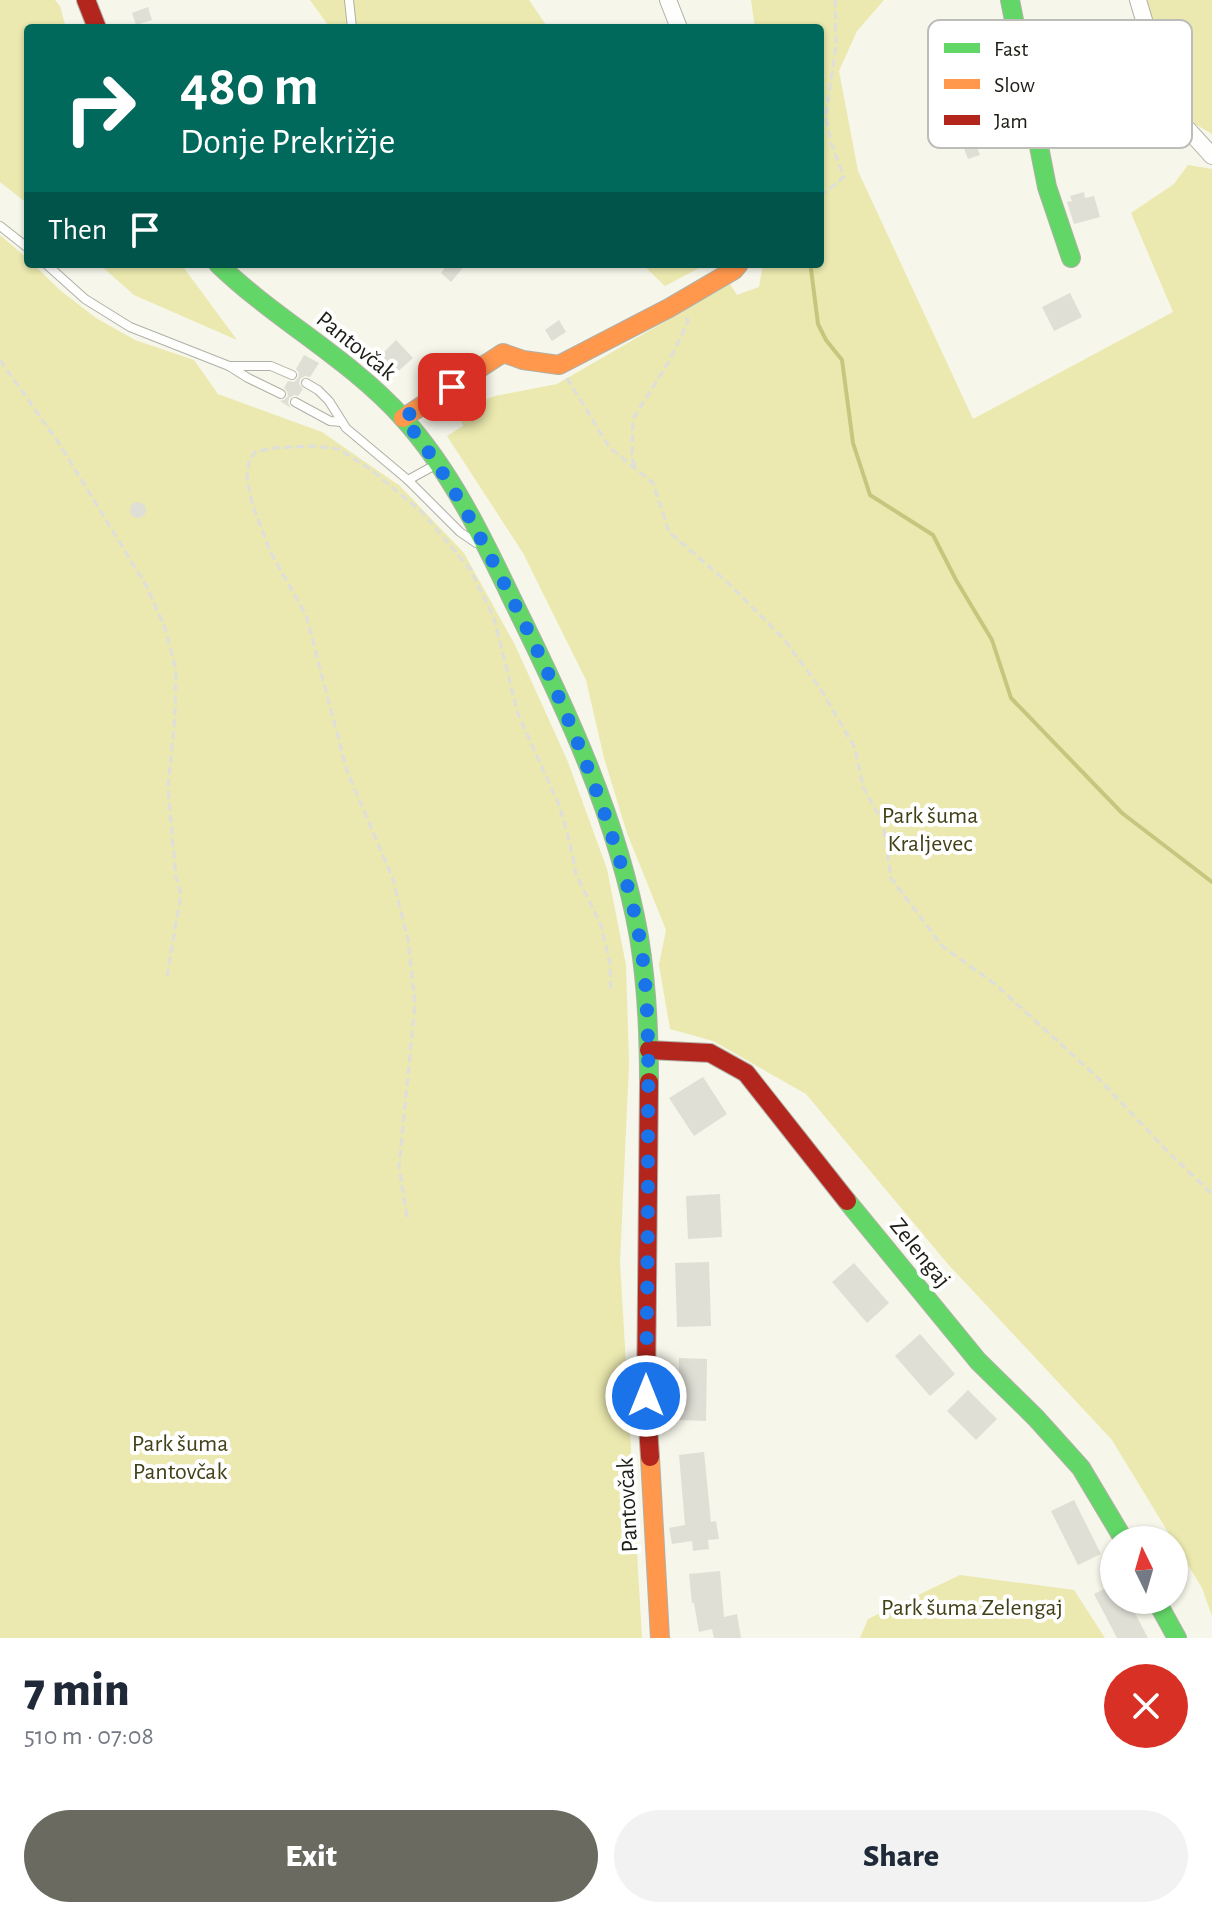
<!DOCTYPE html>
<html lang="en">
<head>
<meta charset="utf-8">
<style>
  body { margin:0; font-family:"Alegreya Sans",sans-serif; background:#f2f2f3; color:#1f2937; height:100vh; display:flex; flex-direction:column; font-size:30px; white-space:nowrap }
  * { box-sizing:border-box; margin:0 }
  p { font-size:26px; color:#747a83 }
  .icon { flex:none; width:44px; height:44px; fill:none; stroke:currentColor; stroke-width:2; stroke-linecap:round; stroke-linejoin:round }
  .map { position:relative; height:1638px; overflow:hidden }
  .drawer { display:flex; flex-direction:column; background:#fff; flex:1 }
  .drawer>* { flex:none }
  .banner { position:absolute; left:24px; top:24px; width:800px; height:244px; border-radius:8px; box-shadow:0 2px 6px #0004; background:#00695c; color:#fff; overflow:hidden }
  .needle { width:52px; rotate:355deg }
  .fabs { position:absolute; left:1100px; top:1526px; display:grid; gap:16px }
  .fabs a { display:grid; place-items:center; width:88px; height:88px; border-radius:50%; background:#fff; box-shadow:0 2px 6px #0004; font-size:40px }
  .pin { position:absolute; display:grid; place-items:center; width:68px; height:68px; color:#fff; margin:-34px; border-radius:16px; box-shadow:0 4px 12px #0006 }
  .me { position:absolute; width:88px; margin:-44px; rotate:0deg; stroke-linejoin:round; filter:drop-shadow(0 0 6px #0008) }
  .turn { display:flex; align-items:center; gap:28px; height:168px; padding:0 24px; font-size:36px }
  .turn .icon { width:104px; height:104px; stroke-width:2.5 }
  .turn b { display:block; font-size:56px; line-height:68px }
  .then { display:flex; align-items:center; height:76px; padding:0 24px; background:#0003; gap:16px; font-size:30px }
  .round { display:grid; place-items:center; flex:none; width:84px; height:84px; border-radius:42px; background:#f2f2f3 }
  .overview { display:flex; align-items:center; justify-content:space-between; height:136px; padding:0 24px }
  h1 { font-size:48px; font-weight:800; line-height:60px }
  .button { display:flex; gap:16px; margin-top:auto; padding:16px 24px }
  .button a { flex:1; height:92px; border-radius:48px; background:#6a6a61; color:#fff; font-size:32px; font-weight:800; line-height:92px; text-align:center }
  .button a+a { background:#f2f2f3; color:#1f2937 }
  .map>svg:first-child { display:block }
  .green { fill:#ebe9af }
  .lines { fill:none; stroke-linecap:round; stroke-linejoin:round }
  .stream { stroke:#c8c67e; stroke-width:4 }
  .building { fill:#dfdfd6 }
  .lane-casing { stroke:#b0b0a7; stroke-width:10 }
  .street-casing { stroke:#b0b0a7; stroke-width:18 }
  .fast-casing { stroke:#b0b0a7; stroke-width:20 }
  .slow-casing { stroke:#b0b0a7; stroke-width:20 }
  .jam-casing { stroke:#b0b0a7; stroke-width:20 }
  .path { stroke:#dededb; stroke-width:3; stroke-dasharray:8 4; stroke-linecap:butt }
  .lane { stroke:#fefefc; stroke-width:8 }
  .street { stroke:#fefefc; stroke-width:16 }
  .fast { stroke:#63d668; stroke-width:18 }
  .slow { stroke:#ff974d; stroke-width:18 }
  .jam { stroke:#b3261e; stroke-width:18 }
  .route { stroke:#1a73e8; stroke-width:14; stroke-dasharray:0 25.2 }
  .labels { text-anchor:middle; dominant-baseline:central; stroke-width:8; stroke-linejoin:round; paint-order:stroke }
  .street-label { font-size:24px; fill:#1e1e17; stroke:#fff }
  .park-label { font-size:24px; fill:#434118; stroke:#fff }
  .key { fill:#fff; stroke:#bcbcb9; stroke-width:2 }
  .key-label { font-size:22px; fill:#1e1e17 }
</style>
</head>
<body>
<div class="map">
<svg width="1212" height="1638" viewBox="0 0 1212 1638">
  <rect width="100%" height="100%" fill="#f6f6ea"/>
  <g class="green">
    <polygon points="0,0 55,0 60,6 66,28 28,28 28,204 0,182"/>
    <polygon points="310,0 529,0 548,28 330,28"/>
    <polygon points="751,0 884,0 857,31 839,71 858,171 973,419 1173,312 1131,213 1174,184 1188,165 1212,169 1212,1616 1202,1588 1112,1440 947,1263 806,1094 713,1041 670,1029 659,965 666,930 627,833 604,758 586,680 523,553 447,436 463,426 458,410 495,396 557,384 730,284 737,295 759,287 763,264 820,264 820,28 755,28"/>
    <polygon points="1146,0 1212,0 1212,134 1195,124 1172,80"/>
    <polygon points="0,235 28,259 28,264 33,264 61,291 96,318 135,340 194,360 218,394 322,432 400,486 464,553 515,645 568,762 607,869 626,965 629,1064 620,1262 642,1638 0,1638"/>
    <polygon points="99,264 181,264 237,340 134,295"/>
    <polygon points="642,264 707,264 665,286"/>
    <polygon points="960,1575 1074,1590 1105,1638 860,1638 868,1619"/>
  </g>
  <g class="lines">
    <polyline class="stream" points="811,269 818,324 826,340 842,360 853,443 870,495 933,535 956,580 992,640 1011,698 1122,813 1212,882"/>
  </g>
  <g class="building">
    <polygon points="148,7 152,20 136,25 132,13"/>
    <polygon points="967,120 980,155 968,159 955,125"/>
    <polygon points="1084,192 1085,198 1094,196 1100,217 1074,224 1067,202 1072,201 1070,196"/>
    <polygon points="448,264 466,264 451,282 441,273"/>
    <polygon points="1070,293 1082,317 1054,331 1042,307"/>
    <polygon points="559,320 566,332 552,341 545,330"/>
    <polygon points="396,340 413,358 394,375 378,358"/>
    <polygon points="304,355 319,363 310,377 305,376 300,379 299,384 303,389 298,396 294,395 289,398 288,403 291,408 280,401 284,400 288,396 287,391 284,388 288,381 294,382 298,378 299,373 296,369"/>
    <circle cx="138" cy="510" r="8"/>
    <polygon points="703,1077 727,1114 694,1136 669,1098"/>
    <polygon points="720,1194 722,1237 688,1239 686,1196"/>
    <polygon points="709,1262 711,1326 677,1327 675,1263"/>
    <polygon points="854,1263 889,1303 867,1323 832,1282"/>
    <polygon points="920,1334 955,1374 930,1396 895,1356"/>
    <polygon points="679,1358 707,1359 706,1421 678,1420"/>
    <polygon points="968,1390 997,1419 976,1440 947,1411"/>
    <polygon points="704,1452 711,1522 716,1521 719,1539 708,1540 709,1549 693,1551 692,1541 672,1544 669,1528 685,1525 679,1455"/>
    <polygon points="1074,1500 1101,1554 1078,1565 1051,1511"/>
    <polygon points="720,1571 724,1617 737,1614 741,1638 714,1638 712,1629 699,1632 694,1603 692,1603 689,1574"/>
    <polygon points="1114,1584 1114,1600 1128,1600 1148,1638 1117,1638 1094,1594"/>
  </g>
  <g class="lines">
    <g class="lane-casing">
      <g id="lane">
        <polyline points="349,0 352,28"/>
        <polyline points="0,226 28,248"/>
        <polyline points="46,264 85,299 130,327 229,366 271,366 292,375"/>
        <polyline points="229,366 248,378 281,394"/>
        <polyline points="306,383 318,390 329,401 346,428 408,480 437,464"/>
        <polyline points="295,402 330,421 341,422"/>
        <polyline points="408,480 460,532 476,543"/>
      </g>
    </g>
    <g class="street-casing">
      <g id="street">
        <polyline points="668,0 679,28"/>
        <polyline points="1138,0 1163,84 1182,123 1212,156"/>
      </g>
    </g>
    <g class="fast-casing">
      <g id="fast">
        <polyline points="1010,0 1047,187 1071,258"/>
        <path d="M218,264C276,320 349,358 403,418C450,470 482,536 512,599C565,706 618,818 639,937C647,985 649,1033 649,1082"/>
        <polyline points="847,1201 978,1361 1036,1418 1081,1468 1124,1540"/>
        <polyline points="1156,1600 1177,1638"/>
      </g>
    </g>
    <g class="slow-casing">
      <g id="slow">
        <polyline points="403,418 503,353 523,360 559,365 669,308 734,270 739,264"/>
        <polyline points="650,1457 660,1638"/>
      </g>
    </g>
    <g class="jam-casing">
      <g id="jam">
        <polyline points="86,0 97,28"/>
        <polyline points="649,1050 710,1053 746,1073 847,1201"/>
        <polyline points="649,1082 646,1396 650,1457"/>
      </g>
    </g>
    <g class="path">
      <polyline points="820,196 844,177 831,143 826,117 836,45 835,0"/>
      <polyline points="0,360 60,445 147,587 165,628 176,670 175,716 168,788 176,878 181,894 167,976"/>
      <polyline points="567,378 609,447 653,483 669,532 726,581 783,638 820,688 855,748 863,787 883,823 891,878 942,946 995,984 1098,1078 1170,1154 1212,1194"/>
      <polyline points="635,466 632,458 633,419 668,363 688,322 687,317"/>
      <polyline points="407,1217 399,1167 415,1004 408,940 393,879 347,771 306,615 271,553 253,506 247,480 249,461 255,452 273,448 313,446 339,449 370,469 422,512 470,569 494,618 518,714 559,805 570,843 576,874 601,925 610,963 611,993"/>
    </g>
    <use href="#lane" class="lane"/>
    <use href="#street" class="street"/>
    <use href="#fast" class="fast"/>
    <use href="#slow" class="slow"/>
    <use href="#jam" class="jam"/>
  </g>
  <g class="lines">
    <path class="route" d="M452,387L403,418C448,473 480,536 512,599C548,669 579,741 605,815C621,863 637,911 643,961C650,1022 648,1082 648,1142C648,1227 647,1312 646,1396"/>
  </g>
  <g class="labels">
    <g class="street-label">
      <text transform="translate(356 346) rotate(39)">Pantovčak</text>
      <text transform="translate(920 1253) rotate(51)">Zelengaj</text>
      <text transform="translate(628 1505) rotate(-93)">Pantovčak</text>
    </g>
    <g class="park-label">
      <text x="930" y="816">Park šuma<tspan x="930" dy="28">Kraljevec</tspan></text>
      <text x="180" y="1444">Park šuma<tspan x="180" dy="28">Pantovčak</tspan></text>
      <text x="972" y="1608">Park šuma Zelengaj</text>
    </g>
  </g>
  <rect x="928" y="20" width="264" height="128" rx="12" class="key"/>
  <rect x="944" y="43" width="36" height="10" fill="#63d668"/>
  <rect x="944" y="79" width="36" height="10" fill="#ff974d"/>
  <rect x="944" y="115" width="36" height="10" fill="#b3261e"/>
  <g class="key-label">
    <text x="994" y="56">Fast</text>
    <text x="994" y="92">Slow</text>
    <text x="994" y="128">Jam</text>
  </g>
</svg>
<div class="fabs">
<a><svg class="needle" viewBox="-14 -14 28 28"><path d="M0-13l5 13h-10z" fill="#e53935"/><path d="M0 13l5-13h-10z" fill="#747a83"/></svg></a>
</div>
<div class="pin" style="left:452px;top:387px;background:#d93025"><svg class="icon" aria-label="arrive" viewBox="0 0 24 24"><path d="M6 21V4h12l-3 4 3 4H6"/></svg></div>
<svg class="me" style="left:646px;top:1396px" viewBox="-20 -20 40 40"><circle r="17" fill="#1a73e8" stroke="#fff" stroke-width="3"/><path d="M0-11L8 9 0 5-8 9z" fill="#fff"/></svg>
<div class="banner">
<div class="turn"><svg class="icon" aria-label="right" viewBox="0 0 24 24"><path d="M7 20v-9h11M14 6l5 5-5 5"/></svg><div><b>480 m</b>Donje Prekrižje</div></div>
<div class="then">Then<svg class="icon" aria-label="arrive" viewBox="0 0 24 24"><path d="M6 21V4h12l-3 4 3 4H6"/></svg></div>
</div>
</div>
<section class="drawer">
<div class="overview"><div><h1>7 min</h1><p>510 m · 07:08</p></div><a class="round" style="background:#d93025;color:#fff"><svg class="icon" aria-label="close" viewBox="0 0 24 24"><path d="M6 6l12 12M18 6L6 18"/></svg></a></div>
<div class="button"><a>Exit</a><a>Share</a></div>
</section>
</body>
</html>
